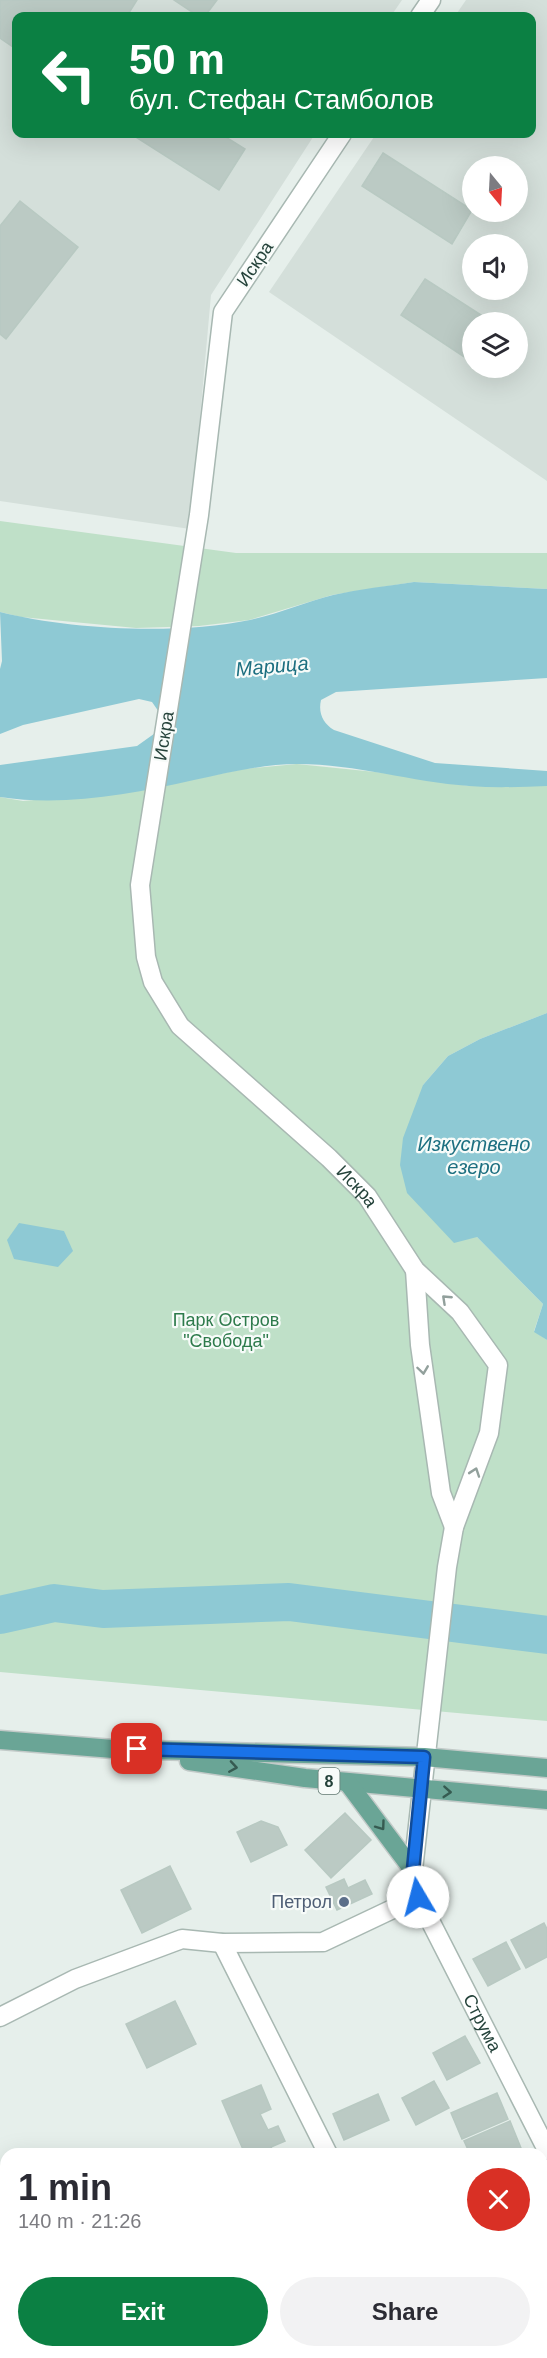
<!DOCTYPE html>
<html lang="en">
<head>
<meta charset="utf-8">
<style>
  body { margin:0; font-family:Helvetica,sans-serif; background:#f2f2f3; color:#2b2b33; height:100vh; display:flex; flex-direction:column; font-size:22px; white-space:nowrap }
  * { box-sizing:border-box; margin:0 }
  p { font-size:20px; color:#7c7c81 }
  .icon { flex:none; width:33px; height:33px; fill:none; stroke:currentColor; stroke-width:2; stroke-linecap:round; stroke-linejoin:round }
  .map { position:relative; flex:1; overflow:hidden }
  .drawer { position:absolute; left:0px; top:2148px; width:548px; height:210px; display:flex; flex-direction:column; background:#fff; border-radius:18px 18px 0 0; box-shadow:0 6px 24px #0002 }
  .drawer>* { flex:none }
  .top-card { position:absolute; left:12px; top:12px; width:524px; height:126px; border-radius:12px; box-shadow:0 6px 24px #0002; background:#0b8043; color:#fff; overflow:hidden }
  .needle { width:39px; rotate:162deg }
  .buttons { position:absolute; left:462px; top:156px; display:grid; gap:12px }
  .buttons a { display:grid; place-items:center; width:66px; height:66px; border-radius:50%; background:#fff; box-shadow:0 6px 24px #0002; font-size:30px }
  .pin { position:absolute; display:grid; place-items:center; width:51px; height:51px; color:#fff; margin:-26px; border-radius:12px; box-shadow:0 3px 9px #0006 }
  .me { position:absolute; width:66px; margin:-33px; rotate:352deg; stroke-linejoin:round; filter:drop-shadow(0 0 4px #0008) }
  .turn { display:flex; align-items:center; gap:21px; height:126px; padding:0 18px; font-size:27px }
  .turn .icon { width:78px; height:78px; stroke-width:2.5 }
  .turn b { display:block; font-size:42px; line-height:51px }
  .round { display:grid; place-items:center; flex:none; width:63px; height:63px; border-radius:32px; background:#f2f2f3 }
  .summary { display:flex; align-items:center; justify-content:space-between; height:102px; padding:0 18px }
  h1 { font-size:36px; font-weight:700; line-height:45px }
  .cta { display:flex; gap:12px; margin-top:auto; padding:12px 18px }
  .cta a { flex:1; height:69px; border-radius:36px; background:#0b8043; color:#fff; font-size:24px; font-weight:700; line-height:69px; text-align:center }
  .cta a+a { background:#f2f2f3; color:#2b2b33 }
  .map>svg:first-child { display:block }
  .built { fill:#d4dfda; fill-rule:evenodd }
  .green { fill:#bfe0c8 }
  .water { fill:#8ec9d4 }
  .lines { fill:none; stroke-linecap:round; stroke-linejoin:round }
  .river { stroke:#8ec9d4; stroke-width:38 }
  .building { fill:#bbcac4; stroke:#b8c9c2; stroke-width:1.5 }
  .minor-casing { stroke:#a8b8b2; stroke-width:21 }
  .tertiary-casing { stroke:#a8b8b2; stroke-width:21 }
  .primary-casing { stroke:#c2cac8; stroke-width:21 }
  .minor { stroke:#fff; stroke-width:18 }
  .tertiary { stroke:#fff; stroke-width:18 }
  .primary { stroke:#6aa596; stroke-width:18 }
  .oneway { stroke:#92a09c }
  .oneway2 { stroke:#365b51 }
  .route-casing { stroke:#114b97; stroke-width:15 }
  .route { stroke:#1a73e8; stroke-width:10 }
  .service-dot { fill:#5c6f8a; stroke:#f7fbf9; stroke-width:2 }
  .labels { text-anchor:middle; dominant-baseline:central; stroke-width:4.5; stroke-linejoin:round; paint-order:stroke }
  .shield { fill:#f7fbf9; stroke:#637a73; stroke-width:1.5 }
  .shield-label { font-size:16px; font-weight:bold; fill:#24423a }
  .street-label { font-size:18px; fill:#24423a; stroke:#f7fbf9 }
  .park-label { font-size:18px; fill:#2d7a4b; stroke:#f7fbf9 }
  .service-label { font-size:18px; fill:#4e5e75; stroke:#f7fbf9; text-anchor:end }
  .water-label { font-size:20px; font-style:italic; fill:#1c6f80; stroke:#f7fbf9 }
</style>
</head>
<body>
<div class="map">
<svg width="547" height="2358" viewBox="0 0 547 2358">
  <rect width="100%" height="100%" fill="#e6efeb"/>
  <g class="built">
    <polygon points="0,0 402,0 391,16 16,16 16,134 315,134 211,295 190,529 0,501"/>
    <path d="M466,0H547V481L269,292L376,134H531V16H455ZM472,166H518V212H472ZM472,244H518V290H472ZM472,322H518V368H472Z"/>
  </g>
  <g class="green">
    <polygon points="0,521 236,553 547,553 547,589 414,582 332,595 249,620 199,626 136,628 21,617 0,612"/>
    <polygon points="297,764 385,773 469,786 547,786 547,1013 480,1039 448,1056 423,1085 477,1237 543,1304 534,1331 547,1340 547,1721 0,1672 0,797 23,801 143,790 243,769"/>
  </g>
  <g class="water">
    <path d="M414,582L547,589V678L336,692L321,700C318,713 323,723 334,730L435,763L547,771V786C521,787 495,788 469,786C412,782 356,764 298,764C262,764 228,773 194,780C131,794 64,807 0,797V765L137,746L158,731L161,715L152,702L139,699L23,725L0,734V669L2,661L0,612C72,630 177,635 250,620C278,614 305,602 333,595C360,589 387,586 414,582Z"/>
    <polygon points="547,1013 547,1340 534,1332 543,1304 477,1237 454,1243 407,1193 400,1165 403,1138 423,1085 448,1056 480,1039"/>
    <polygon points="19,1223 64,1231 73,1251 58,1267 14,1259 7,1240"/>
  </g>
  <g class="lines">
    <polyline class="river" points="0,1615 54,1603 103,1609 289,1602 547,1635"/>
  </g>
  <g class="building">
    <polygon points="0,0 137,0 127,16 16,16 16,49 0,38"/>
    <polygon points="174,0 217,0 205,16 198,16"/>
    <polygon points="131,134 221,134 245,149 219,190"/>
    <polygon points="383,153 472,210 452,244 362,186"/>
    <polygon points="20,201 78,247 6,339 0,334 0,226"/>
    <polygon points="425,279 492,322 472,322 472,362 401,315"/>
    <polygon points="345,1813 371,1840 331,1878 305,1850"/>
    <polygon points="261,1821 278,1827 287,1845 251,1862 237,1832"/>
    <polygon points="170,1866 191,1909 142,1933 121,1890"/>
    <polygon points="344,1879 348,1888 365,1880 372,1894 337,1910 326,1887"/>
    <polygon points="544,1923 547,1929 547,1957 526,1968 511,1940"/>
    <polygon points="506,1942 520,1969 488,1986 473,1959"/>
    <polygon points="175,2001 196,2044 147,2068 126,2024"/>
    <polygon points="465,2036 480,2063 447,2080 433,2053"/>
    <polygon points="434,2081 449,2108 416,2125 402,2098"/>
    <polygon points="261,2085 271,2109 260,2114 268,2130 278,2126 285,2141 271,2147 274,2154 245,2154 222,2101"/>
    <polygon points="497,2093 508,2119 462,2139 451,2113"/>
    <polygon points="378,2094 389,2120 344,2140 333,2114"/>
    <polygon points="510,2121 521,2148 506,2154 470,2154 464,2141"/>
    <polygon points="547,2202 547,2237 542,2240 542,2205"/>
    <polygon points="547,2241 547,2276 544,2277 542,2244"/>
    <polygon points="6,2283 6,2327 0,2314 0,2286"/>
    <polygon points="542,2333 547,2344 547,2358 519,2358 516,2352 542,2352"/>
    <polygon points="172,2352 189,2352 192,2358 159,2358"/>
    <polygon points="194,2352 244,2352 232,2358 196,2358"/>
    <polygon points="248,2352 273,2352 260,2358 250,2358"/>
    <polygon points="496,2352 511,2352 514,2358 483,2358"/>
  </g>
  <g class="lines">
    <g class="minor-casing">
      <g id="minor">
        <polyline points="222,1943 328,2154"/>
        <polyline points="0,2017 75,1979 182,1939 222,1943 323,1942 418,1897"/>
        <polyline points="424,2352 427,2358"/>
        <polyline points="21,2358 33,2352"/>
      </g>
    </g>
    <g class="tertiary-casing">
      <g id="tertiary">
        <polyline points="420,16 431,0"/>
        <path id="s1" d="M342,134L223,312L199,515L140,885L146,957L153,982L180,1026L329,1158L367,1196L415,1270L460,1312L498,1365L489,1433L454,1527L447,1567L413,1870L418,1897L547,2150"/>
        <polyline points="415,1270 420,1345 441,1493 454,1527"/>
      </g>
    </g>
    <g class="primary-casing">
      <g id="primary">
        <polyline points="0,1740 113,1749 424,1757 547,1768"/>
        <polyline points="189,1761 305,1778 547,1800"/>
        <polyline points="348,1783 413,1870"/>
      </g>
    </g>
    <use href="#minor" class="minor"/>
    <use href="#tertiary" class="tertiary"/>
    <use href="#primary" class="primary"/>
  </g>
  <defs><path id="oneway-chevron" d="M-2-3.5L2.5 0L-2 3.5" fill="none" stroke-width="1.6" stroke-linecap="round" stroke-linejoin="round" transform="scale(1.5)"/></defs>
  <g class="oneway">
    <use href="#oneway-chevron" transform="translate(446 1299) rotate(-137)"/>
    <use href="#oneway-chevron" transform="translate(423 1370) rotate(82)"/>
    <use href="#oneway-chevron" transform="translate(475 1472) rotate(-71)"/>
  </g>
  <g class="oneway2">
    <use href="#oneway-chevron" transform="translate(233 1767) rotate(9)"/>
    <use href="#oneway-chevron" transform="translate(447 1792) rotate(4)"/>
    <use href="#oneway-chevron" transform="translate(381 1826) rotate(54)"/>
  </g>
  <g class="lines">
    <g class="route-casing">
      <polyline id="route" points="137,1749 424,1757 413,1870 418,1897"/>
    </g>
    <use href="#route" class="route"/>
  </g>
  <circle class="service-dot" cx="344" cy="1902" r="6"/>
  <g class="labels">
    <rect class="shield" x="318.5" y="1768" width="21" height="26" rx="4.5"/>
    <g class="shield-label">
      <text x="329" y="1781">8</text>
    </g>
    <g class="street-label">
      <text transform="translate(255 264) rotate(-56)">Искра</text>
      <text transform="translate(164 736) rotate(-81)">Искра</text>
      <text stroke="none"><textPath href="#s1" startOffset="1182">Искра</textPath></text>
      <text stroke="none"><textPath href="#s1" startOffset="2094">Струма</textPath></text>
    </g>
    <g class="park-label">
      <text x="226" y="1320">Парк Остров<tspan x="226" dy="21">"Свобода"</tspan></text>
    </g>
    <g class="service-label">
      <text x="332" y="1902">Петрол</text>
    </g>
    <g class="water-label">
      <text transform="translate(272 666) rotate(-5)">Марица</text>
      <text x="474" y="1144">Изкуствено<tspan x="474" dy="23">езеро</tspan></text>
    </g>
  </g>
</svg>
<div class="buttons">
<a><svg class="needle" viewBox="-14 -14 28 28"><path d="M0-13l5 13h-10z" fill="#e53935"/><path d="M0 13l5-13h-10z" fill="#7c7c81"/></svg></a>
<a><svg class="icon" aria-label="sound" viewBox="0 0 24 24"><path d="M4 9h4l5-4v14l-5-4H4zM17 9q2 3 0 6"/></svg></a>
<a><svg class="icon" aria-label="layers" viewBox="0 0 24 24"><path d="M12 4l9 5-9 5-9-5zM3 14l9 5 9-5"/></svg></a>
</div>
<div class="pin" style="left:137px;top:1749px;background:#d93025"><svg class="icon" aria-label="arrive" viewBox="0 0 24 24"><path d="M6 21V4h12l-3 4 3 4H6"/></svg></div>
<svg class="me" style="left:418px;top:1897px" viewBox="-20 -20 40 40"><circle r="19" fill="#fff"/><path d="M0-13L10 11 0 6-10 11z" fill="#1a73e8"/></svg>
<div class="top-card">
<div class="turn"><svg class="icon" aria-label="left" viewBox="0 0 24 24"><path d="M17 20v-9H6M10 6l-5 5 5 5"/></svg><div><b>50 m</b>бул. Стефан Стамболов</div></div>
</div>
<section class="drawer">
<div class="summary"><div><h1>1 min</h1><p>140 m · 21:26</p></div><a class="round" style="background:#d93025;color:#fff"><svg class="icon" aria-label="close" viewBox="0 0 24 24"><path d="M6 6l12 12M18 6L6 18"/></svg></a></div>
<div class="cta"><a>Exit</a><a>Share</a></div>
</section>
</div>
</body>
</html>
